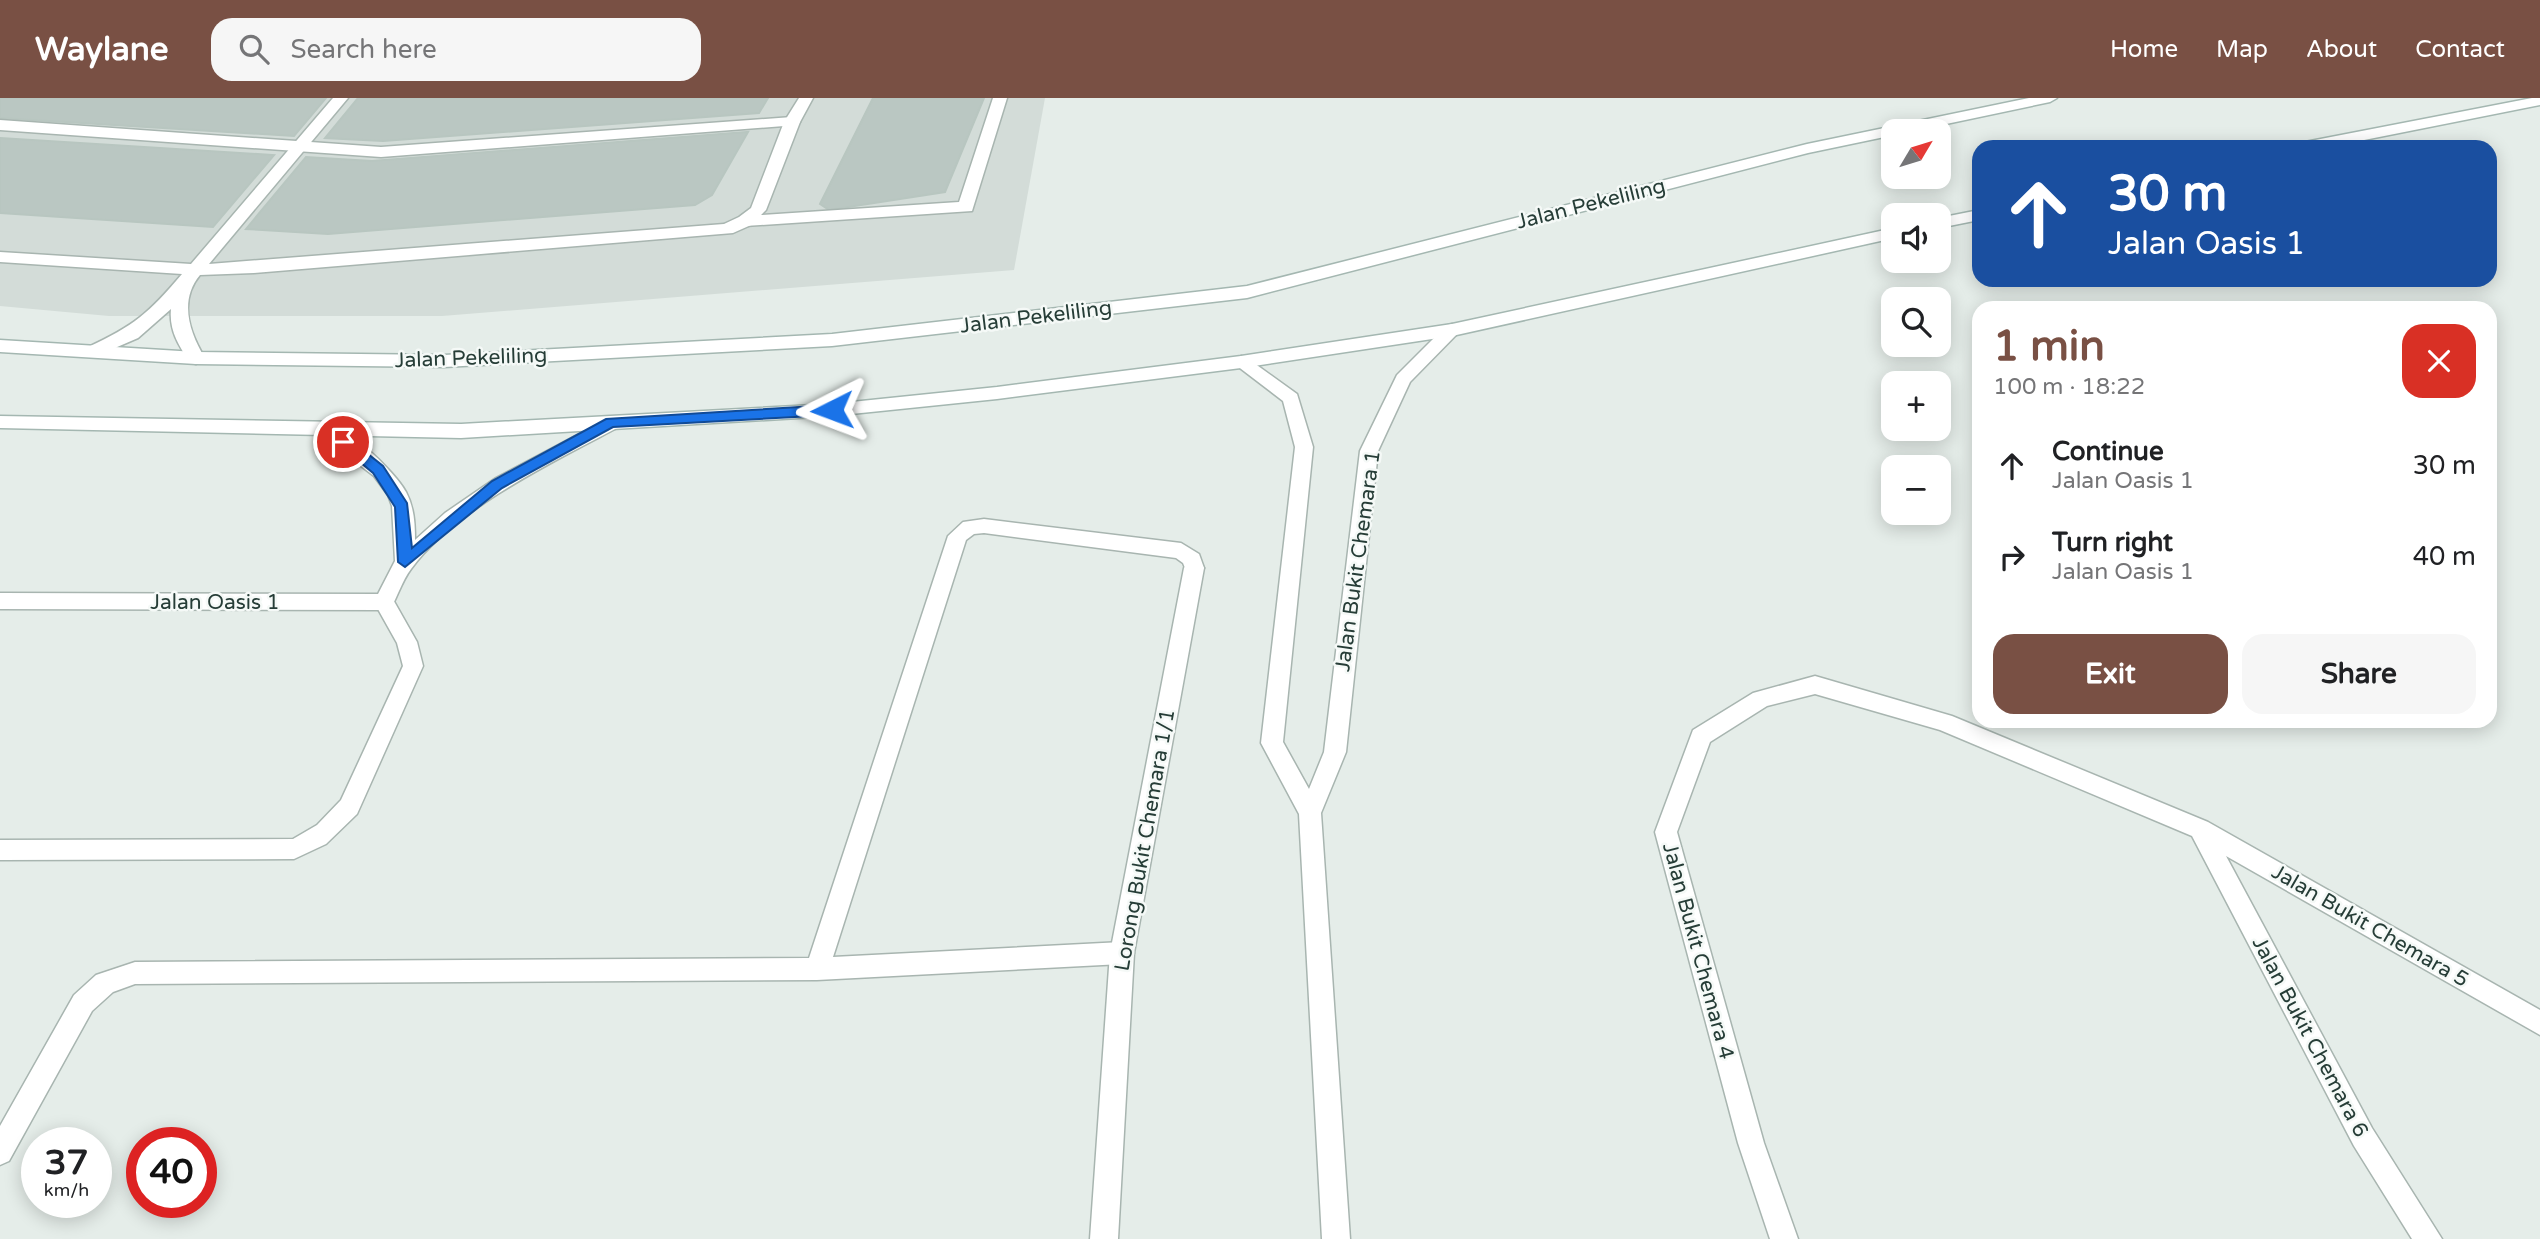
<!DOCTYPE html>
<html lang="en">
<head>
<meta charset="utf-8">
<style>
  body { margin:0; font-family:"Varela Round",sans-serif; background:#f6f6f6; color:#202124; height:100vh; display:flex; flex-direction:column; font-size:26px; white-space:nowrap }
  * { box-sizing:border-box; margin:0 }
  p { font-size:23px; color:#757577 }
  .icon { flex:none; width:38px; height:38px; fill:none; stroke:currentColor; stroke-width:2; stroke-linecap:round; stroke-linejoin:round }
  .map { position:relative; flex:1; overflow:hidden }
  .details { position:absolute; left:1972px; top:203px; width:525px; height:427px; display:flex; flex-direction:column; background:#fff; border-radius:21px; box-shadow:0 4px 18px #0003 }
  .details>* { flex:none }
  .banner { position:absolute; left:1972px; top:42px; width:525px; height:147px; border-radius:21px; box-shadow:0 4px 18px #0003; background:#1a4fa0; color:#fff; overflow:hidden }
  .needle { width:46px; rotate:52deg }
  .controls { position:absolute; left:1881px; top:21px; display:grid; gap:14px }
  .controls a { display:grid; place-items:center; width:70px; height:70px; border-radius:14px; background:#fff; box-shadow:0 4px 18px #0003; font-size:35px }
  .speed { position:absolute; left:21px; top:1029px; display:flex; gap:14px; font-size:35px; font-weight:700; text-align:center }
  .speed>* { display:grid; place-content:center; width:91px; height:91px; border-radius:50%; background:#fff; box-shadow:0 4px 18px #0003; line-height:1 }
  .speed small { font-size:18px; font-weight:400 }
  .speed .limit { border:10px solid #d22; background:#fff; color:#111 }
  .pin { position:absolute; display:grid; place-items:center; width:60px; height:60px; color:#fff; margin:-30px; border:4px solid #fff; border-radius:50%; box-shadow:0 2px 7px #0007 }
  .me { position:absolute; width:77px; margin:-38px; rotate:267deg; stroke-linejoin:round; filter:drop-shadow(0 0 5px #0008) }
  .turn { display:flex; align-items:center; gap:24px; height:147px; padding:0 21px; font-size:32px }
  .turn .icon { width:91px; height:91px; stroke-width:2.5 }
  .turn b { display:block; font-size:49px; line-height:60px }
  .round { display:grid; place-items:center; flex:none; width:74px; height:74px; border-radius:21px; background:#f6f6f6 }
  .head { display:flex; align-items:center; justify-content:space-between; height:119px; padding:0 21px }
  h1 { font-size:42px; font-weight:700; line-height:52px; color:#795044 }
  .cta { display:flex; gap:14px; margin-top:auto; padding:14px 21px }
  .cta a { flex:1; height:80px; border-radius:21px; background:#795044; color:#fff; font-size:28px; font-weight:700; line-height:80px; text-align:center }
  .cta a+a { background:#f6f6f6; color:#202124 }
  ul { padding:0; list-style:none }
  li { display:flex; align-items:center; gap:21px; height:91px; padding:0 21px }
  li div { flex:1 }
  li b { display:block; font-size:26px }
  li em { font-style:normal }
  header { display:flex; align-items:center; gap:42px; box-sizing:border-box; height:98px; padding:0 35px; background:#795044; color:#fff }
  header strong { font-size:33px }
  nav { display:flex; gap:38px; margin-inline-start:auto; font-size:24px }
  .search { width:490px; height:63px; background:#f6f6f6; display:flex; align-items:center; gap:18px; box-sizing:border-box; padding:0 24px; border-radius:21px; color:#757577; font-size:26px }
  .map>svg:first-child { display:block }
  .built { fill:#d3dcd8 }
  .building { fill:#bac7c2; stroke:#b8c6c0; stroke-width:2 }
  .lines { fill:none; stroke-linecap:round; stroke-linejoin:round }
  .lane-casing { stroke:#a8b5b0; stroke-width:3 }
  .street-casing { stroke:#a8b5b0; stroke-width:3 }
  .secondary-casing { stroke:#a4b7b1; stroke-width:3 }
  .lane { fill:#fff; fill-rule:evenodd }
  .street { fill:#fff; fill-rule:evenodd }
  .secondary { fill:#fff; fill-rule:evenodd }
  .route { fill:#1a73e8; stroke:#114b97; stroke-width:2 }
  .labels { text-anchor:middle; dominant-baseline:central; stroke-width:5; stroke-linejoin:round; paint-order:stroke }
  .street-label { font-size:21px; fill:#263d37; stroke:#f5f9f7 }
</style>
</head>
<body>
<header>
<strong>Waylane</strong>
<div class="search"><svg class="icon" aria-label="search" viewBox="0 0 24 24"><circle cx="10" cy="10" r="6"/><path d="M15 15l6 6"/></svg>Search here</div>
<nav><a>Home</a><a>Map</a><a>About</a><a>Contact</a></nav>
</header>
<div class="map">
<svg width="2540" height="1141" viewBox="0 0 2540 1141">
  <rect width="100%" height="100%" fill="#e5ede9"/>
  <polygon class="built" points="0,0 1045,0 1014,172 442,218 109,218 0,208"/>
  <g class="building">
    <polygon points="0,0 326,0 294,38 0,20"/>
    <polygon points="358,0 768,0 759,15 383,43 325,40"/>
    <polygon points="873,0 984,0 945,94 829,112 820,106"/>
    <polygon points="748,34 712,97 695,107 328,136 246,131 306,59 372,63"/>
    <polygon points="0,40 274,57 213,129 0,115"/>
  </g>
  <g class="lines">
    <g class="lane-casing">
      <g id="lane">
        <polygon points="993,0 1007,0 972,113 745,128 737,123 745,118 959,104"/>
        <polygon points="792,19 800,24 797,27 381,59 0,32 0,22 381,49"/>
        <polygon points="984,421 1181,445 1199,456 1204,470 1201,475 1194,478 1187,475 1183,465 1176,460 984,435 974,436 966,442 833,859 1122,844 1131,847 1134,855 1131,863 1122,866 817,882 135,886 113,894 92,913 9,1063 0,1067 0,1028 74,897 96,877 135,864 809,860 948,438 963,424"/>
        <polygon points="384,496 391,498 417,544 423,568 357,716 326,746 294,761 0,762 0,742 293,741 317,727 341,702 403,568 397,545 374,504 377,498"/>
      </g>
    </g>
    <g class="street-casing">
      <g id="street">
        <path d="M333,0H348L209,166L724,126L739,119L751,110L784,24L799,0H813L800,24L766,112L751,127L733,135L254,175L200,177C179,202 189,234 205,260L196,266L190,264C178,247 169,232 171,211L138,240L94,259L85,253L88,249C134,228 149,215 182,176L0,164V154L191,166Z"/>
        <polygon points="1452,226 1461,232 1410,284 1378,353 1346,654 1321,715 1350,1141 1322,1141 1299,716 1261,645 1295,349 1283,303 1232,264 1241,258 1247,260 1297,296 1313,349 1283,644 1309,691 1324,654 1360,353 1397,277 1446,228"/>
        <path d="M611,319L617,320L620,325L617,330C552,364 455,411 411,471C402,483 398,497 391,510L384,512L0,511V495L378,496L395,463L392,408L388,397L374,378L318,335L316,330L318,325C340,319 396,375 406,394C414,409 415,425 415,442L445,415L496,380Z"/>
        <polygon points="1194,462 1201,465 1204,470 1134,855 1118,1141 1090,1141 1110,855 1184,470 1187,465"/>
        <polygon points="1815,578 1952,618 2208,724 2540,912 2540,937 2226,758 2372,1030 2442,1141 2412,1141 2354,1048 2192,738 1940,632 1815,596 1767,608 1710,644 1677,734 1764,1045 1798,1141 1770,1141 1738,1045 1655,734 1693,632 1753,595"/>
      </g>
    </g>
    <g class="secondary-casing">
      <g id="secondary">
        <polygon points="2029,0 2057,0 2050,4 1913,33 1894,33 1894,37 1808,55 1247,200 832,248 444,269 196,266 0,254 0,242 196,254 444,257 832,236 1247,188 1807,46"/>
        <polygon points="2532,0 2540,0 2540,7 2329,49 2297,49 2305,44"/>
        <polygon points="1979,112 1979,122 1939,130 1939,120"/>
        <polygon points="1894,130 1894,140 1452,238 1241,270 997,301 832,318 461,340 0,330 0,318 461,326 832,306 997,289 1241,258 1452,226"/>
      </g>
    </g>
    <use href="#lane" class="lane"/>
    <use href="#street" class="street"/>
    <use href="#secondary" class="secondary"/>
  </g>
  <polygon class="route" points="832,307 839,312 832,317 613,329 502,390 405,469 398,464 395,409 373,375 336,344 343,339 348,340 383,368 407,405 412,450 492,383 606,321"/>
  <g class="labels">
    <g class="street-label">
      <text transform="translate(1591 106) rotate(-14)">Jalan Pekeliling</text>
      <text transform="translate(1036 219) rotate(-7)">Jalan Pekeliling</text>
      <text transform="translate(471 260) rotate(-2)">Jalan Pekeliling</text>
      <text transform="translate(1358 463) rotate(-82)">Jalan Bukit Chemara 1</text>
      <text x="215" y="504">Jalan Oasis 1</text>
      <text transform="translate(1145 742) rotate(-80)">Lorong Bukit Chemara 1/1</text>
      <text transform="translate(2370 828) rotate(30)">Jalan Bukit Chemara 5</text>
      <text transform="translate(1698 853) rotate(75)">Jalan Bukit Chemara 4</text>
      <text transform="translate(2310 939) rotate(62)">Jalan Bukit Chemara 6</text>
    </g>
  </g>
</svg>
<div class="controls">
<a><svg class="needle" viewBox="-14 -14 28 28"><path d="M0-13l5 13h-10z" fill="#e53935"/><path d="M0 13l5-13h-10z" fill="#757577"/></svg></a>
<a><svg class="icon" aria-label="sound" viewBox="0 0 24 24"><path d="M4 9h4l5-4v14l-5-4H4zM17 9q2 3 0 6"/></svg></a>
<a><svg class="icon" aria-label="search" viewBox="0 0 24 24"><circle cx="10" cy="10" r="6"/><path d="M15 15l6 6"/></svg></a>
<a>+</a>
<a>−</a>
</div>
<div class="speed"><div>37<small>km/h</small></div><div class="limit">40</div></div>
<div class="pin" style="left:343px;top:344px;background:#d93025"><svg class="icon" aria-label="arrive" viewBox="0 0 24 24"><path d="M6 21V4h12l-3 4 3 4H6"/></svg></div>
<svg class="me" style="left:832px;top:312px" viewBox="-20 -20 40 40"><path d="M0-17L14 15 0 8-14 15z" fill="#1a73e8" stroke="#fff" stroke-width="4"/></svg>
<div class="banner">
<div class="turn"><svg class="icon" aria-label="ahead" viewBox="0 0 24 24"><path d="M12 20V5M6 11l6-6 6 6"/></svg><div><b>30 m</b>Jalan Oasis 1</div></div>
</div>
<section class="details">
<div class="head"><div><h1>1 min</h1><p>100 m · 18:22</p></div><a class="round" style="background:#d93025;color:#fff"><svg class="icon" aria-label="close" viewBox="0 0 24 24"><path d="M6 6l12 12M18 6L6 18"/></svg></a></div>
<ul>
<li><svg class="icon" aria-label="ahead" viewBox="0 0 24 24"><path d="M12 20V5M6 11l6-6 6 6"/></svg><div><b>Continue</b><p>Jalan Oasis 1</p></div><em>30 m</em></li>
<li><svg class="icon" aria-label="right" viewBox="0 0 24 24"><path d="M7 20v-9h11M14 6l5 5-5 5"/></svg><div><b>Turn right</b><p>Jalan Oasis 1</p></div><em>40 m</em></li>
</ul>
<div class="cta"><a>Exit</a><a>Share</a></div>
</section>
</div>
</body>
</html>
